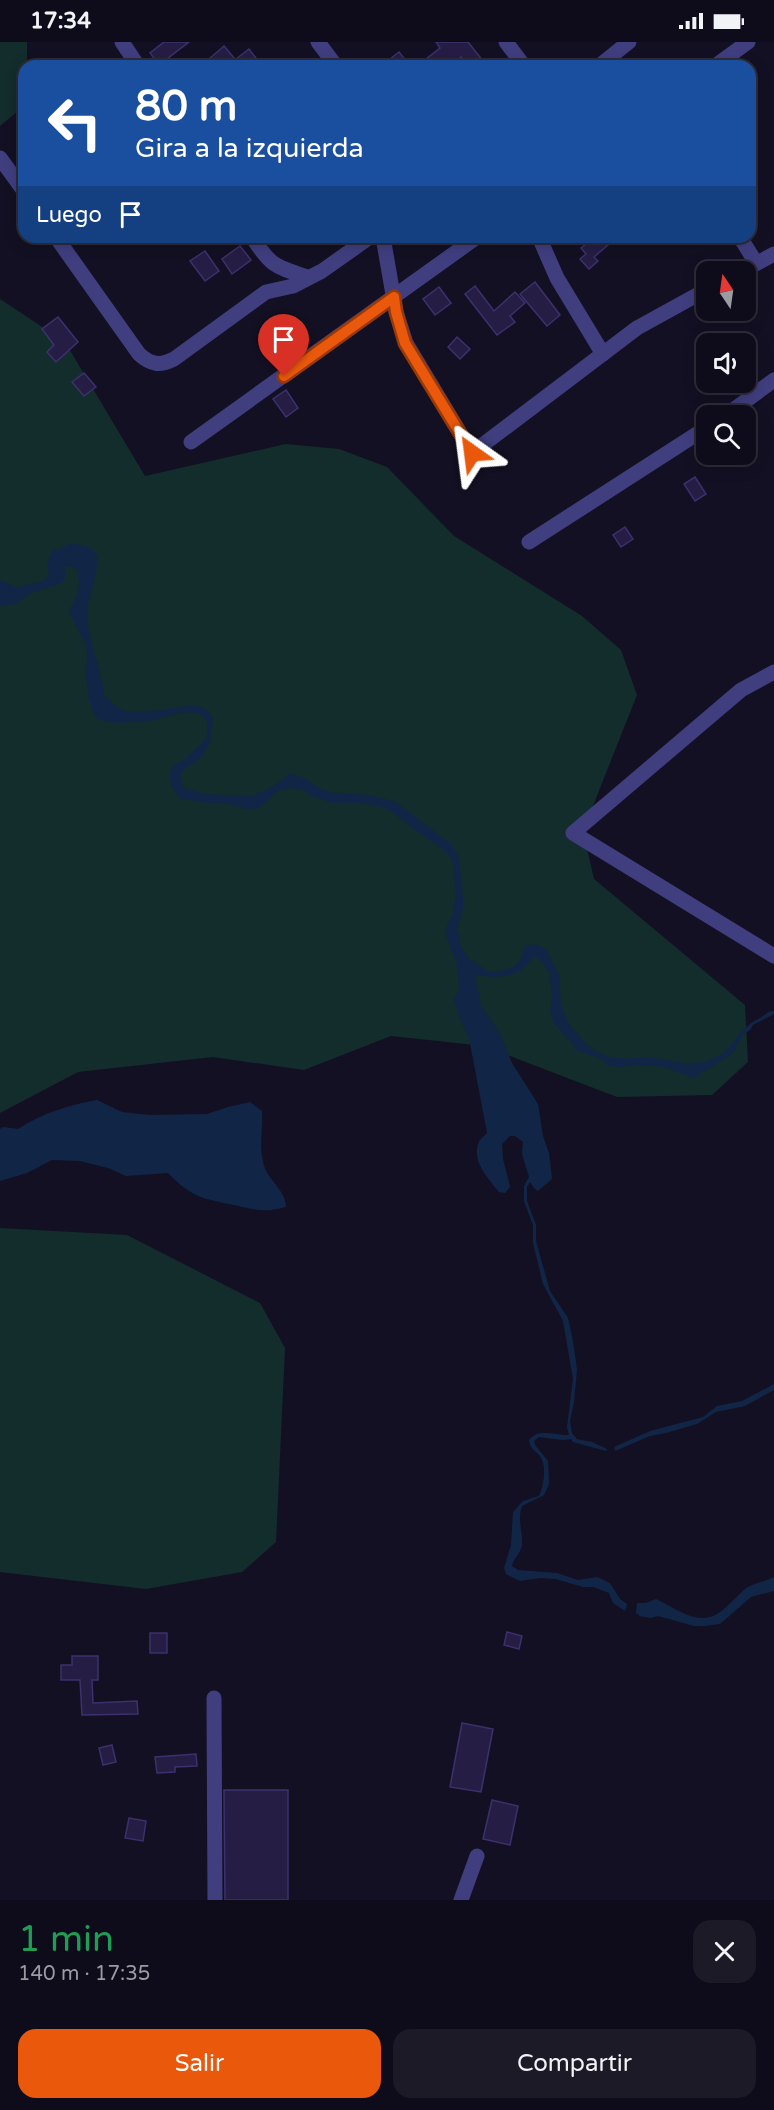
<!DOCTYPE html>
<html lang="es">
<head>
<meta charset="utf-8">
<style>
  body { margin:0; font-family:"Varela Round",sans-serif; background:#1c1a27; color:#f1f3f6; height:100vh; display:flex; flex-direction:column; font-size:22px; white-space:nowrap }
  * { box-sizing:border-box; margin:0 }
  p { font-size:20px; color:#9b9ba2 }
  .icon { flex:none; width:33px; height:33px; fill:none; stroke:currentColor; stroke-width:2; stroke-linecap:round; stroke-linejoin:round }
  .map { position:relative; height:1858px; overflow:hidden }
  .sheet { display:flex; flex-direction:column; background:#0e0c1a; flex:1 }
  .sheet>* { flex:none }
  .guide { position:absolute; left:18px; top:18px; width:738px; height:183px; border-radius:18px; box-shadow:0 3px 15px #0003,0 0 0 2px #2e2c39; background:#1a4fa0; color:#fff; overflow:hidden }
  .needle { width:39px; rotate:347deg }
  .buttons { position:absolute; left:696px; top:219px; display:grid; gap:12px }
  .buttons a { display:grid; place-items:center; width:60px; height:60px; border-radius:12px; background:#0e0c1a; box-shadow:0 3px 15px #0003,0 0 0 2px #2e2c39; font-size:30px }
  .pin { position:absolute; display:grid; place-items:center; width:51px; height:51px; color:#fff; margin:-62px -26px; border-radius:50% 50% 50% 0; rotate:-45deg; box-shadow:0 0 6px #0007 }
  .pin .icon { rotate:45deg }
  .me { position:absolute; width:66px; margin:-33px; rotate:329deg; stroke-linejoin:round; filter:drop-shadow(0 0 4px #0008) }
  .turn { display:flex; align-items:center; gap:21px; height:126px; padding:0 18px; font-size:27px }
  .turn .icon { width:78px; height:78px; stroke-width:2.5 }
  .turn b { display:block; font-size:42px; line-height:51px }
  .then { display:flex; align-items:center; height:57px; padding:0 18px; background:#0003; gap:12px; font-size:22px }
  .round { display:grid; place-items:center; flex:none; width:63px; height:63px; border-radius:18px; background:#1c1a27 }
  .overview { display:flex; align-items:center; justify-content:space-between; height:102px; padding:0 18px }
  h1 { font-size:36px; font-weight:600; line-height:45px; color:#1e9e55 }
  .primary-button { display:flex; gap:12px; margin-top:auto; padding:12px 18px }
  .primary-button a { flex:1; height:69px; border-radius:18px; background:#ea580c; color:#fff; font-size:24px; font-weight:600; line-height:69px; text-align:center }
  .primary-button a+a { background:#1c1a27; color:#f1f3f6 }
  .status { display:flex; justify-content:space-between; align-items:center; height:42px; padding:0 30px; background:#0e0c1a; direction:ltr }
  .status svg { height:16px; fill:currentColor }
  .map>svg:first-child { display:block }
  .green { fill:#132d2c }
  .water { fill:#112646 }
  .building { fill:#251d43; stroke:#3c316d; stroke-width:1.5 }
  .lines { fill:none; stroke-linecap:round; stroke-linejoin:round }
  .minor { stroke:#403e7f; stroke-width:15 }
  .route-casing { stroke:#983908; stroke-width:15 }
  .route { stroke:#ea580c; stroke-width:10 }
</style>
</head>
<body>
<div class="status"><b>17:34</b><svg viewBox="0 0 49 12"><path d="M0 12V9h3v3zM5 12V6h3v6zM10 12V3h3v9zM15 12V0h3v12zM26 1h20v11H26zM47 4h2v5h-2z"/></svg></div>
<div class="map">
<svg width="774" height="1858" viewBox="0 0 774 1858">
  <rect width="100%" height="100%" fill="#131023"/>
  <g class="green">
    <polygon points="0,0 27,0 27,24 24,24 24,64 0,84"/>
    <polygon points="0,257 65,300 145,434 286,402 339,407 387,425 454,494 582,574 621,608 637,653 583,789 594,837 745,963 748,1020 712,1053 617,1055 484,1004 391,994 304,1028 213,1015 78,1030 0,1071"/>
    <polygon points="0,1186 127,1193 260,1261 285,1306 276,1500 242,1530 146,1547 0,1530"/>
  </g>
  <g class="water">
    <path d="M71,502C79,502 92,503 96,512C102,527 87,553 87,571C87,598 102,625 104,653C110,659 117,667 126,669C133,670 160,669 167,667C181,665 200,658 210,672C215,678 212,683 211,690C210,701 207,710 198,718C187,727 175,727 184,746L205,752L251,754L269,747L291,732L306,737L316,744L329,750L371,753L396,760L451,802L459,816L463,856V866L457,889L460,894V902L468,916L489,930C499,929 513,928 519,919C522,915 522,909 525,904C538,901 545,902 550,915C553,923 560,931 560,940C560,950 560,961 564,971C569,984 584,1002 595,1009C613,1020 634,1015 653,1016C669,1017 686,1024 703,1020C734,1013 735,988 758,977C765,974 767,969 774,969V972L753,983L750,988L744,992L732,1012L694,1036L664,1025L634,1023L619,1026L607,1023L601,1017L577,1008L554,981L550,971L552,952L550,932L539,917L535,914C530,918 527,924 522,927C508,937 490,936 475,932L481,964L500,991L512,1021L538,1062L543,1094L549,1111L552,1137L538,1149L534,1146L530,1140L527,1145V1159L536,1183V1199L550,1249L568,1276L573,1299L577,1328L574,1360L570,1379L572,1391L577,1397L592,1400L607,1407L606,1409L573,1400L571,1397L563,1398L539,1395L534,1399L535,1403L548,1419L549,1442L544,1453L522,1464C517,1478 523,1489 522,1503C521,1511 514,1515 512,1524L518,1528L557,1531L578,1538L597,1535L610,1541L620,1557L627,1562L625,1569L613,1561L609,1551L593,1545H583L556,1537L540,1536L520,1539L506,1532L504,1526L511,1503L513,1470L523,1459L539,1454C544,1443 547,1424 540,1414C535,1408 530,1407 529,1398C538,1385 556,1394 569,1393L567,1385L573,1337L563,1279L543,1242L533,1201V1183L524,1159V1144L529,1135L522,1112L523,1100L515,1094H510L502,1102L503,1117L510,1145L505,1151L499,1150C489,1137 472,1120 478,1102C479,1098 484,1094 487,1091L469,996L460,977L454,957L459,949L457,921L451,909L446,891L447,883L453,871L456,850L452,817L444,808L413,787L395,772L382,765L362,761H332L308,753L304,748L293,746L279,748L260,766L247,767L226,761L215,762L181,757C171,745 167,739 172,724L185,717L206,696L208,680L200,671L182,670L150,679L115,681L98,677L94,672L89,657L85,629L88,616L85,602L69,569C79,553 83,540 74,524L65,525V536L62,541L31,551L13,563H0V538L17,545L43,539L49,533L47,521L52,509Z"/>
    <path d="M97,1058L122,1070L149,1073L207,1072L228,1065L250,1060L262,1069C263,1086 259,1102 263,1120C266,1137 286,1148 286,1165C263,1171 257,1168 234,1163C201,1156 193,1156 168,1131L126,1134L108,1126L80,1119L52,1118L27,1131L0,1139V1087L3,1085L18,1087C43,1071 68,1063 97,1058Z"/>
    <polygon points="774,1342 774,1348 745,1364 716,1370 697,1382 666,1391 650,1394 615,1409 614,1405 650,1389 703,1375 717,1364 742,1359"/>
    <path d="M774,1535V1549L751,1555L720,1582L705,1584H694L658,1574L650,1576L640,1574L636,1571L637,1561H646L656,1557C678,1567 700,1588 724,1567C731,1561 737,1554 744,1548C752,1541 765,1540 774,1535Z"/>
  </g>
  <g class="building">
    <polygon points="164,0 189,0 159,23 150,11"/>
    <polygon points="436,0 468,0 487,24 468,24 461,15 450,24 417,24 440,6"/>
    <polygon points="224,4 234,16 224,24 215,24 209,17"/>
    <polygon points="249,7 262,24 227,24"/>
    <polygon points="399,10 410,24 381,24"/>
    <polygon points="595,195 602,195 608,203 594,215 598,219 589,227 580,217 586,212 581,206"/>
    <polygon points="240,204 251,218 232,232 222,217"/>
    <polygon points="205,209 219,229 205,239 190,219"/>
    <polygon points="535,240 560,273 547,284 520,252"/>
    <polygon points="475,244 494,269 515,250 525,261 510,274 515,280 497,293 465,252"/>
    <polygon points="439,245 451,261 435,273 423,257"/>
    <polygon points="58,275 78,300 56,320 47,310 54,303 42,287"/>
    <polygon points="457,295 470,307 460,317 448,305"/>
    <polygon points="84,331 96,345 84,354 72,340"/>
    <polygon points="286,348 298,366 286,375 273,357"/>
    <polygon points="695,435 706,452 695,459 684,442"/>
    <polygon points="625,485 633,497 621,505 613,493"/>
    <polygon points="507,1590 522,1594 519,1607 504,1603"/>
    <rect x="150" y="1591" width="17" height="20"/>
    <polygon points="72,1614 98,1614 98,1638 92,1638 93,1661 137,1659 138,1672 82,1673 80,1638 61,1638 61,1623 72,1623"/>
    <polygon points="462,1681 493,1687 481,1750 450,1745"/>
    <polygon points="112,1703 116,1720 103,1723 99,1706"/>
    <polygon points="196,1712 197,1724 175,1725 175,1730 157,1731 155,1715"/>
    <polygon points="224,1748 288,1748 288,1858 225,1858"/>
    <polygon points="492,1758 518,1764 510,1803 483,1797"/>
    <polygon points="129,1776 146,1779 143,1799 125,1796"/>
  </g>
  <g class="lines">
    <g class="minor">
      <polyline points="122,0 138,24"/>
      <polyline points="318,0 336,24"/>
      <polyline points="506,0 524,24"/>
      <polyline points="599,24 629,0"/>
      <polyline points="715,24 748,0"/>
      <polyline points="0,116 24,149"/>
      <path d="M56,195L139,312C151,323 160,324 174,317L266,250L293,244L322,229L370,195"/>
      <path d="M252,195C271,224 274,224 307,235"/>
      <polyline points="383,195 396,270 406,301 472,411 637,286 706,248"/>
      <polyline points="539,195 557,236 603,312"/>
      <polyline points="740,195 756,221"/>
      <polyline points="741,230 774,212"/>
      <polyline points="725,374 774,338"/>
      <polyline points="191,400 477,195"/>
      <polyline points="529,500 706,386"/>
      <polyline points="774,630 741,648 573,791 774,914"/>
      <polyline points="214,1656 215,1858"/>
      <polyline points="461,1858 477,1814"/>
    </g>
  </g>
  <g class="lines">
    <g class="route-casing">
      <polyline id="route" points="284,334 394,255 396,270 405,301 472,411"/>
    </g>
    <use href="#route" class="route"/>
  </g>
</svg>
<div class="buttons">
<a><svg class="needle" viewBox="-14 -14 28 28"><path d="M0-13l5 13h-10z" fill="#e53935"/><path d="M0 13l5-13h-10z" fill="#9b9ba2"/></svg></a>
<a><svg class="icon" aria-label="sound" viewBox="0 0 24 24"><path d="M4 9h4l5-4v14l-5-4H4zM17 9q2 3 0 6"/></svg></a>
<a><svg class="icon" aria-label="search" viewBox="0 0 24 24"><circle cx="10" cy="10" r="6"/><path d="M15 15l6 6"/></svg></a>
</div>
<div class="pin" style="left:284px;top:334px;background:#d93025"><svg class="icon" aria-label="arrive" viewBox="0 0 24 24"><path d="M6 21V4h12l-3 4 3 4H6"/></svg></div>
<svg class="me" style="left:472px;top:411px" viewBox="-20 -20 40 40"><path d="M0-17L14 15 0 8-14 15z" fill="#ea580c" stroke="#fff" stroke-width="4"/></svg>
<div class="guide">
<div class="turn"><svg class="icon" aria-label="left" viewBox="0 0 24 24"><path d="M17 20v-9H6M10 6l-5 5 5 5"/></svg><div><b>80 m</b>Gira a la izquierda</div></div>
<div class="then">Luego<svg class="icon" aria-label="arrive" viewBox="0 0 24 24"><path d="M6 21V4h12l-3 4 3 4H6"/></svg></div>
</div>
</div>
<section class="sheet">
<div class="overview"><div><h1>1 min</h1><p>140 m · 17:35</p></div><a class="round"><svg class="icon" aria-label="close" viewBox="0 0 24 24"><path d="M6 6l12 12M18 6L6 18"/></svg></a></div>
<div class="primary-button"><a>Salir</a><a>Compartir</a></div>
</section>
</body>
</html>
